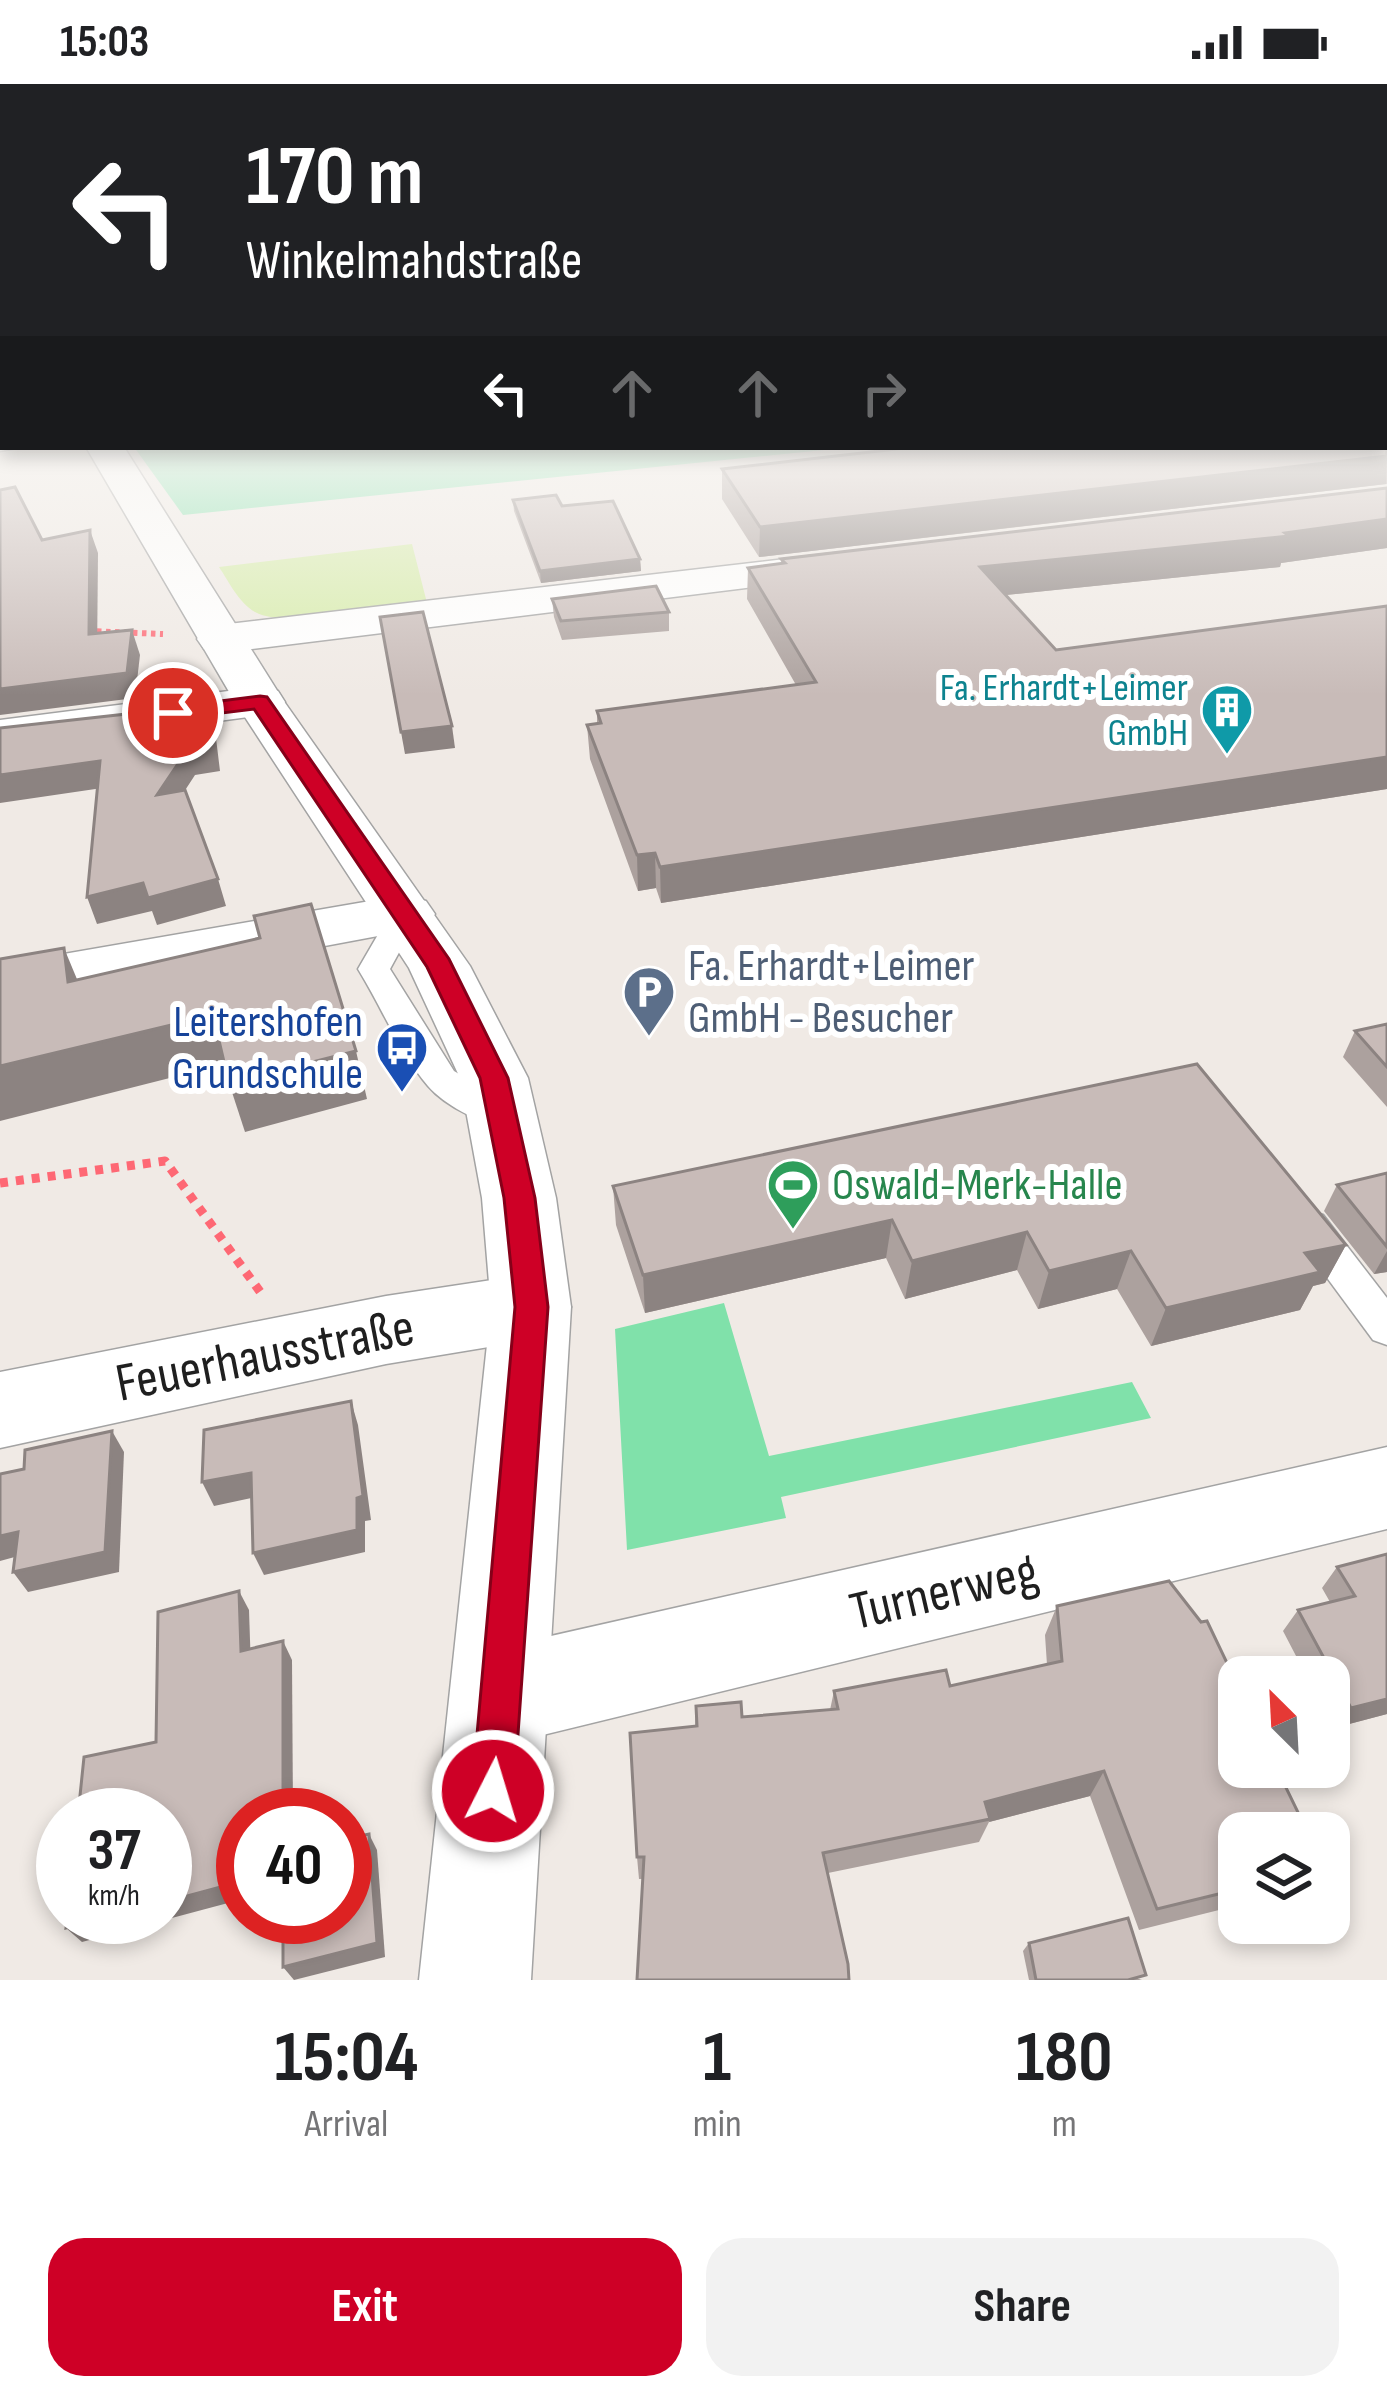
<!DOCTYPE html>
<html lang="en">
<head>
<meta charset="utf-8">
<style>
  body { margin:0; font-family:"Sofia Sans Condensed",sans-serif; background:#f2f2f2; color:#202124; height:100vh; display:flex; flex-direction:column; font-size:45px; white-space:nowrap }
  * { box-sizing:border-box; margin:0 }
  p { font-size:39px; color:#757577 }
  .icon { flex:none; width:66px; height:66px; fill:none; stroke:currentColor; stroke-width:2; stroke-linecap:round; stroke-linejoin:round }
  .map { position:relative; height:1896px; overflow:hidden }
  .side { display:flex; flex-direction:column; background:#fff; flex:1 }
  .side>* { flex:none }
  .top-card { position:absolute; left:0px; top:0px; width:1389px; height:366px; box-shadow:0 6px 18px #0003; background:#202124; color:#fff; overflow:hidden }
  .needle { width:78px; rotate:336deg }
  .fabs { position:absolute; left:1218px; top:1572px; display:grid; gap:24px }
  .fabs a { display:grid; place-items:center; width:132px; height:132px; border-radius:24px; background:#fff; box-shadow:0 6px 18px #0003; font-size:60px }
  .speed { position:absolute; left:36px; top:1704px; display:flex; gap:24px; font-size:60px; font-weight:700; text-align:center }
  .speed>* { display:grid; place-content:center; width:156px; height:156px; border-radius:50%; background:#fff; box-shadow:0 6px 18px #0003; line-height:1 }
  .speed small { font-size:30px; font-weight:400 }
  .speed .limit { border:18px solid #d22; background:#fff; color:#111 }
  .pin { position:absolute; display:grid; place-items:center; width:102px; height:102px; color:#fff; margin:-51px; border:6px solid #fff; border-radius:50%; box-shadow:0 3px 12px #0007 }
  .me { position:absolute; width:132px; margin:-66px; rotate:5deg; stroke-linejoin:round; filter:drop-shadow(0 0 9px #0008) }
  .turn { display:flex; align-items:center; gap:42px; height:252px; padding:0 48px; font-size:54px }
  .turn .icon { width:156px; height:156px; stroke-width:2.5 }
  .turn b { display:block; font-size:84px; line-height:102px }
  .lanes { display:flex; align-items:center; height:114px; padding:0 48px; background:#0003; justify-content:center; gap:60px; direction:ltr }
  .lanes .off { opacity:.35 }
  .eta { display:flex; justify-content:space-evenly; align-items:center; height:204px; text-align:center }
  .eta b { font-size:72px; font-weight:700; line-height:84px }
  .cta { display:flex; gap:24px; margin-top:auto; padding:24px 48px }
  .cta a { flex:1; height:138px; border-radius:36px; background:#ce0026; color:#fff; font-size:48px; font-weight:700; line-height:138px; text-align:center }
  .cta a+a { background:#f2f2f2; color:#202124 }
  .status { display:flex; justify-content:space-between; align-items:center; height:84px; padding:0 60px; background:#fff; direction:ltr }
  .status svg { height:33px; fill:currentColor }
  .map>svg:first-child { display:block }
  .grass { fill:#d6eca9 }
  .pitch { fill:#80e1aa }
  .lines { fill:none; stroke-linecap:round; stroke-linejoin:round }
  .service-casing { stroke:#a3a3a3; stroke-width:3 }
  .minor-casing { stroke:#a3a3a3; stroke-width:3 }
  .tertiary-casing { stroke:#a3a3a3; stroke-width:3 }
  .path-far1 { stroke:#fe6874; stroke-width:6; stroke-dasharray:4.5 4.5; stroke-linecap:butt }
  .path { stroke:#fe6874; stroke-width:9; stroke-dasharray:8 8; stroke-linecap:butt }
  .service { fill:#fff; fill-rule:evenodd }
  .minor { fill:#fff; fill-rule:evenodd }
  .tertiary { fill:#fff; fill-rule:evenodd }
  .wall { fill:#aca19e }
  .shaded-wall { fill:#8c8381 }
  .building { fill:#c8bbb8; stroke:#8c8381; stroke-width:3 }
  .route { fill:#ce0026; stroke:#860019; stroke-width:3 }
  .labels { text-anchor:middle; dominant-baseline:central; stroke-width:12; stroke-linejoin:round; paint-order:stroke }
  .far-culture-label { font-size:39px; fill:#0d838f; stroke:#fff; text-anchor:end }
  .service-label { font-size:45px; fill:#4e5e75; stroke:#fff; text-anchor:start }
  .transit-label { font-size:45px; fill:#164399; stroke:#fff; text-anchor:end }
  .leisure-label { font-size:45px; fill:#27864d; stroke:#fff; text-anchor:start }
  .near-street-label { font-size:54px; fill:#1f1f1f; stroke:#fff }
</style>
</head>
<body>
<div class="status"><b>15:03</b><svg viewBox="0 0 49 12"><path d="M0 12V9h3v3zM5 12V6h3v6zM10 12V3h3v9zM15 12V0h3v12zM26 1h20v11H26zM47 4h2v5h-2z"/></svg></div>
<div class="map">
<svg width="1387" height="1896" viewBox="0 0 1387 1896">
  <rect width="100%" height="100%" fill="#f0eae5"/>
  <path class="grass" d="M412,460L427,519C387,523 288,546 255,528C239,519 229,498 219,483Z"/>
  <g class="pitch">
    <polygon points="134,363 854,363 183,431"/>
    <polygon points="724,1219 769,1372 1132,1298 1151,1334 781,1413 786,1434 627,1466 615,1245"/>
  </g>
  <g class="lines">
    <g class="service-casing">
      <g id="service">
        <path d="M405,820L420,830L390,885L454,987L513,1022L519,1031L513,1040C490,1047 444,1021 428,1002C400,969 381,922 358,885L394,823Z"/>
        <polygon points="1310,1127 1323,1131 1387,1214 1387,1261 1373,1256 1297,1153 1291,1142 1297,1131"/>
      </g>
    </g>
    <g class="minor-casing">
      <g id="minor">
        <polygon points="0,345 3,363 16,364 0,367"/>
        <polygon points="836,469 851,473 858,482 851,491 220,569 204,565 197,555 204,545 220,541"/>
        <polygon points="260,603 278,607 285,618 278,629 0,666 0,636"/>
        <polygon points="405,811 426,817 435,830 426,843 0,923 0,881"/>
        <polygon points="531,1190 559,1199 571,1223 559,1247 531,1256 386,1280 0,1364 0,1288 386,1212"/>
        <polygon points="1387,1363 1387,1445 502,1661 467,1647 453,1612 467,1577 502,1563"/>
      </g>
    </g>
    <g class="tertiary-casing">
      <polygon id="tertiary" points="86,363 124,363 283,616 470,882 528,994 556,1114 571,1223 531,1896 419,1896 491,1223 482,1114 460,994 409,884 235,618"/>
    </g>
    <polyline class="path-far1" points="88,547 163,550"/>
    <polyline class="path" points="0,1099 165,1077 261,1209"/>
    <use href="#service" class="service"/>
    <use href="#minor" class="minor"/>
    <use href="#tertiary" class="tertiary"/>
  </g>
  <g class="wall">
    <polygon points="1387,345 1387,400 759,473 722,415 722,385 887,367 885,363 1386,363"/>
    <polygon points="1387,404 1387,464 1281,479 1280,483 1006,511 1056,566 1387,522 1387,705 661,819 656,804 638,807 590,675 587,641 597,640 597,627 796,601 747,515 748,484 781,480 781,475"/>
    <polygon points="513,416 562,422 640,475 641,487 541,499 514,427"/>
    <polygon points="552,515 669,528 669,547 562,556 554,533"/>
    <polygon points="1387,940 1387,1023 1343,973 1355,947"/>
    <polygon points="1387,1089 1387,1188 1374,1190 1324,1127 1337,1101"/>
    <polygon points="613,1102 1346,1161 1325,1199 1313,1202 1300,1226 1151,1262 1117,1205 1038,1225 1017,1186 905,1215 886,1174 645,1229 616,1141"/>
    <polygon points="1387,1470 1387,1630 1334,1644 1329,1634 1329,1593 1307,1593 1283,1547 1298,1526 1330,1518 1322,1504 1337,1483"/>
    <polygon points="1057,1522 1239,1749 1239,1821 1139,1846 1090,1712 989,1738 979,1758 828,1789 639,1795 637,1773 695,1642 696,1622 742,1633 830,1626 834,1607 950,1602 1047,1581 1045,1551"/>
    <polygon points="1029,1859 1142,1896 1029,1896 1023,1867"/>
  </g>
  <g class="shaded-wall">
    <polygon points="1387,372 1386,400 759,473 760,443"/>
    <polygon points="1387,435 1387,464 1281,479 1280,483 976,514 980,483 1285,449"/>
    <polygon points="90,446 98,469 97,575 89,550"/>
    <polygon points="640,475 641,487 541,499 540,487"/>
    <polygon points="132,546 140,571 135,614 0,631 0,605"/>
    <polygon points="208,621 215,646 220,687 195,691 165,737 157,711"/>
    <polygon points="452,642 455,664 405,670 401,648"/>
    <polygon points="1387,673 1387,705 661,819 660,783"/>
    <polygon points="100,677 109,703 0,719 0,691"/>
    <polygon points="655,769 656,804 638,807 637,771"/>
    <polygon points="218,795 226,822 157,841 152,827 97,840 87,813 143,799"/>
    <polygon points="64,864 84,912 68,898"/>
    <polygon points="213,931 229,979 0,1037 0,982"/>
    <polygon points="356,967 367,1015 245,1048 229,999"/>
    <polygon points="892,1136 886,1174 645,1229 643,1191"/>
    <polygon points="1027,1148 1017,1186 905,1215 912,1177"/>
    <polygon points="1346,1161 1325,1199 1313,1202 1300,1226 1151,1262 1166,1224 1305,1169"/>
    <polygon points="1131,1167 1117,1205 1038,1225 1049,1187"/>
    <polygon points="1387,1167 1387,1188 1374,1190"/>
    <polygon points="351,1317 358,1341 371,1436 365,1437 365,1468 264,1491 253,1469"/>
    <polygon points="112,1347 124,1368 119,1488 28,1508 13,1488"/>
    <polygon points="251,1389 261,1412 214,1422 202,1398"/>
    <polygon points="18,1448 33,1468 0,1477 0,1452"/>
    <polygon points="239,1507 249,1526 251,1586 241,1567"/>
    <polygon points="283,1557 292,1576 293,1731 283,1731"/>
    <polygon points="1387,1615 1387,1630 1334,1644 1351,1624"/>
    <polygon points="1104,1687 1090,1712 989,1738 990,1735 985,1718"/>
    <polygon points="369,1750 377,1766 385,1873 294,1896 283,1883"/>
    <polygon points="243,1797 243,1815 82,1858 66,1844 106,1833 165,1833 165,1818"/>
  </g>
  <g class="building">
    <polygon points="1386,345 1387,372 760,443 722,385 914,363 1386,363"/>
    <polygon points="15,403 42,456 90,446 89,550 132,546 127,589 0,605 0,406"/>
    <polygon points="1387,404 1387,435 1285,449 1289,452 980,483 1056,566 1387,522 1387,673 660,783 655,769 637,771 587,641 601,639 597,627 816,598 748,484 785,479 781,475"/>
    <polygon points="556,411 562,422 613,417 640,475 540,487 513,416"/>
    <polygon points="656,502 669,528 561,537 552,515"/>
    <polygon points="423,528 452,642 401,648 380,533"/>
    <polygon points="208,621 213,661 188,665 157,711 185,706 218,795 148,814 143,799 87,813 100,677 0,691 0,644"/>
    <polygon points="311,820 356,967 229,999 213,931 0,982 0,875 64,864 68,898 260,854 254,832"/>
    <polygon points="1387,940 1387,983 1355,947"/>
    <polygon points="1197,980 1346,1161 1305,1169 1320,1188 1166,1224 1131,1167 1049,1187 1027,1148 912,1177 892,1136 643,1191 613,1102"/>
    <polygon points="1387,1089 1387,1163 1337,1101"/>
    <polygon points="351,1317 363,1412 357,1414 357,1446 253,1469 251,1389 202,1398 204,1346"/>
    <polygon points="112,1347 105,1468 13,1488 18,1448 0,1452 0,1390 24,1385 25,1366"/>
    <polygon points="1387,1470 1387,1615 1351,1624 1298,1526 1355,1512 1337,1483"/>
    <polygon points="1169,1497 1201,1538 1207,1537 1239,1604 1239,1683 1276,1683 1308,1749 1239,1749 1239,1805 1157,1825 1104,1687 985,1718 990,1735 823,1769 848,1880 849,1896 637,1896 644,1773 637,1773 630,1649 697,1642 696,1622 741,1618 742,1633 838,1625 834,1607 946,1586 950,1602 1062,1577 1057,1522"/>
    <polygon points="239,1507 241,1567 283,1557 283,1731 243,1731 243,1797 165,1818 165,1731 78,1731 84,1673 156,1658 158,1528"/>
    <polygon points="369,1750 377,1859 283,1883 283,1833 345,1833 345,1755"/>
    <polygon points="67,1833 106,1833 66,1844"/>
    <polygon points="1128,1834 1146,1891 1128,1896 1036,1896 1029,1859"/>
  </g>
  <linearGradient id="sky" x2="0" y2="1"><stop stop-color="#8dc4e4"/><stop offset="0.56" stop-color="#f8f6f3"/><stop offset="1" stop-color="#f8f6f3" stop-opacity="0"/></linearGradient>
  <rect width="1387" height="611" fill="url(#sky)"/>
  <polygon class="route" points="260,612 267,613 449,875 508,994 535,1114 548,1223 514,1707 508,1722 493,1728 478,1722 472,1707 515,1223 504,1114 480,994 427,883 254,625 173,635 163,629 173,623"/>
  <defs>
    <g id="building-pin" transform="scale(2.7)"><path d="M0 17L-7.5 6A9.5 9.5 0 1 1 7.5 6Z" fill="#0f9aa8" stroke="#fff"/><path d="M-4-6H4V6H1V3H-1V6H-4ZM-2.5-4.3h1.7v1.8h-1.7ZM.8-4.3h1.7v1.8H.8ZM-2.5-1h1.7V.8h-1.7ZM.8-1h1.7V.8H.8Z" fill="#fff"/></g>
    <g id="parking-pin" transform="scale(2.7)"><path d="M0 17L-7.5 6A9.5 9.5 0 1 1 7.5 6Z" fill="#5c6f8a" stroke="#fff"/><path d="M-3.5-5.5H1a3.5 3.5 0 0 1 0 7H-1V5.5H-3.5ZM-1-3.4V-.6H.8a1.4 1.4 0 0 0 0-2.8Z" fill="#fff"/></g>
    <g id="bus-pin" transform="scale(2.7)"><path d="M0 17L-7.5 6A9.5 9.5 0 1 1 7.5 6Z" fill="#1a4fb4" stroke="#fff"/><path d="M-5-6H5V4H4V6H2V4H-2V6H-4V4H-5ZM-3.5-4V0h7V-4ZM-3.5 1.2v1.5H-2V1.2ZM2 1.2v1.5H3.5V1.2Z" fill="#fff"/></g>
    <g id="stadium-pin" transform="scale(2.7)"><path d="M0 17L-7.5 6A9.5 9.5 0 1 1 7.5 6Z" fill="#2e9e5b" stroke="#fff"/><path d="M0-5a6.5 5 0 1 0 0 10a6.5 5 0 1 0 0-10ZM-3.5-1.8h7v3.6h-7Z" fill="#fff"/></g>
  </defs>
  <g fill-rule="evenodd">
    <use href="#building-pin" x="1227" y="626"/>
    <use href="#parking-pin" x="649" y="908"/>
    <use href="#bus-pin" x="402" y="964"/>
    <use href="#stadium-pin" x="793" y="1101"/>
  </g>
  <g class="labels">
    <g class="far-culture-label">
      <text x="1188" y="604">Fa. Erhardt+Leimer<tspan x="1188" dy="45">GmbH</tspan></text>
    </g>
    <g class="service-label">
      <text x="688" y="882">Fa. Erhardt+Leimer<tspan x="688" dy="52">GmbH - Besucher</tspan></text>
    </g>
    <g class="transit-label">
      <text x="363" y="938">Leitershofen<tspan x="363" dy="52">Grundschule</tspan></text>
    </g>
    <g class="leisure-label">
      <text x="832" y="1101">Oswald-Merk-Halle</text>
    </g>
    <g class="near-street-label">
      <text transform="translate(265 1272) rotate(-11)">Feuerhausstraße</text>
      <text transform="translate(944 1508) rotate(-13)">Turnerweg</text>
    </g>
  </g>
</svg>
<div class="fabs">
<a><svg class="needle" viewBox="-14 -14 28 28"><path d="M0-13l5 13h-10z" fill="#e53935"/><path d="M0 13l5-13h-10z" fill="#757577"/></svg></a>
<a><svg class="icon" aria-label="layers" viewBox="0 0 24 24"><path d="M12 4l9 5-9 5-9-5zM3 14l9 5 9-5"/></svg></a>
</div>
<div class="speed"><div>37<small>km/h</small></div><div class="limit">40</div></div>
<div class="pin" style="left:173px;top:629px;background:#d93025"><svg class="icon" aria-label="arrive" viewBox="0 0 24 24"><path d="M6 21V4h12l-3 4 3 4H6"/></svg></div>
<svg class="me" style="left:493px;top:1707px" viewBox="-20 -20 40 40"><circle r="17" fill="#ce0026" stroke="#fff" stroke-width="3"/><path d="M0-11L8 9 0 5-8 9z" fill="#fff"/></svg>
<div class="top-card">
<div class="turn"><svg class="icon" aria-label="left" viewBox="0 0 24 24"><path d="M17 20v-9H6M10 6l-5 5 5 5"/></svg><div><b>170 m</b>Winkelmahdstraße</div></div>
<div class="lanes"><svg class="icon" aria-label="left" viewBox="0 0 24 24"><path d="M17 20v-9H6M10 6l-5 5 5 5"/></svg><svg class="icon off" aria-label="ahead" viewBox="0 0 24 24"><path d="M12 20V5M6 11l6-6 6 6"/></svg><svg class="icon off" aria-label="ahead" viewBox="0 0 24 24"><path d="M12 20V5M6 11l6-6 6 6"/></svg><svg class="icon off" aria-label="right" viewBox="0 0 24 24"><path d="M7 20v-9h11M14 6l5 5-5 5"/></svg></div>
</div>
</div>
<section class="side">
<div class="eta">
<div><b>15:04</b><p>Arrival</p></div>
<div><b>1</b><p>min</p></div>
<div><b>180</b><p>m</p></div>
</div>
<div class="cta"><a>Exit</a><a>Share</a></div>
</section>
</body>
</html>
